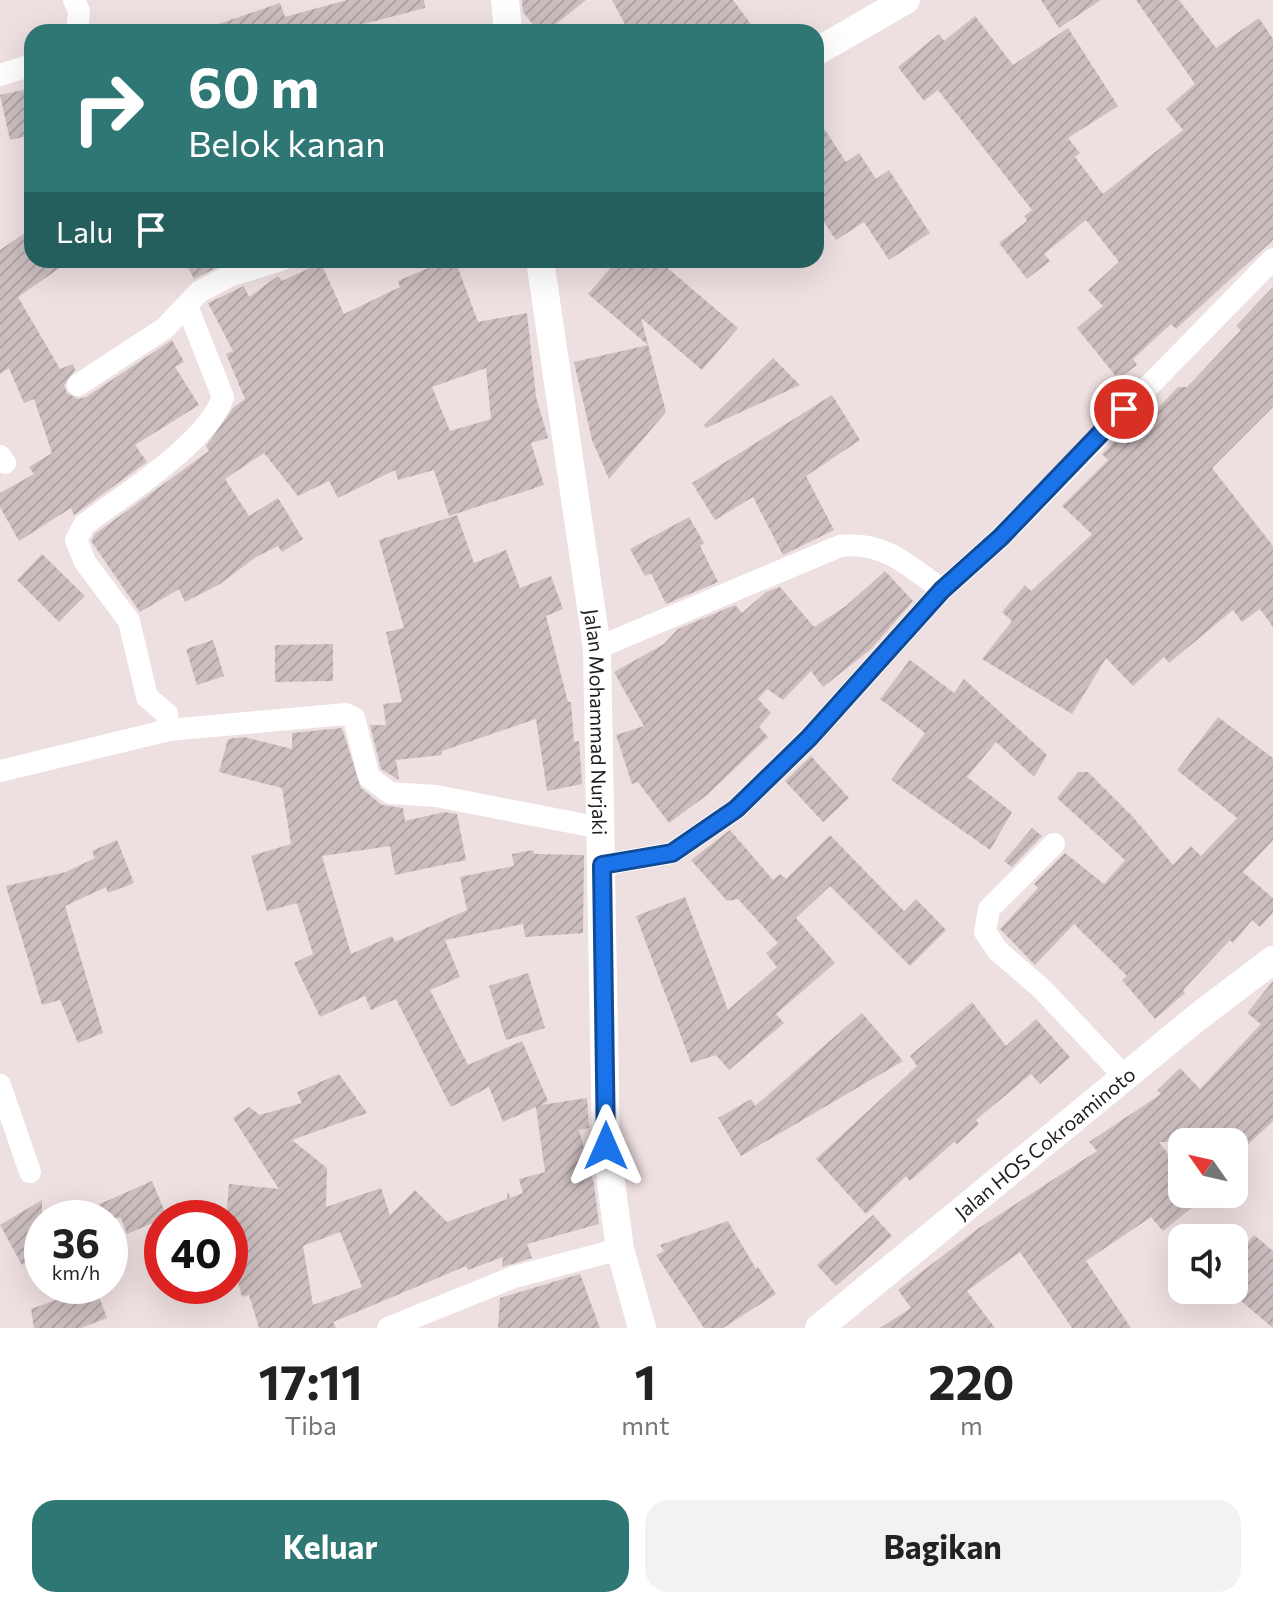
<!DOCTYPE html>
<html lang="id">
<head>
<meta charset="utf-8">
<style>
  body { margin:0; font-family:Commissioner,sans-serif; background:#f2f2f2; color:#222; height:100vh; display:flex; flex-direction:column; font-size:30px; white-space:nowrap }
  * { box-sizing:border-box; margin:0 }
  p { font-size:26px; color:#767676 }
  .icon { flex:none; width:44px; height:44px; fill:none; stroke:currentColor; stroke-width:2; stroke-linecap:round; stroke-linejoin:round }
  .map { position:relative; height:1328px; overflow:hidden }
  .panel { display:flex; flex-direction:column; background:#fff; flex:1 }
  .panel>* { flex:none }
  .top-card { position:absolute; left:24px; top:24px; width:800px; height:244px; border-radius:24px; box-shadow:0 8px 32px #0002; background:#2e7775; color:#fff; overflow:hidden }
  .needle { width:52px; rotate:304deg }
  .buttons { position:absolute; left:1168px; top:1128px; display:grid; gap:16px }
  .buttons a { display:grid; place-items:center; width:80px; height:80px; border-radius:16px; background:#fff; box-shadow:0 8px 32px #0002; font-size:40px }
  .speed { position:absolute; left:24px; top:1200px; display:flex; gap:16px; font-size:40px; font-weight:700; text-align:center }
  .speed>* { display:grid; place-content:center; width:104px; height:104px; border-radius:50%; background:#fff; box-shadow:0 8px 32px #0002; line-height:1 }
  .speed small { font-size:20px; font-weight:400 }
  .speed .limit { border:12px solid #d22; background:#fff; color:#111 }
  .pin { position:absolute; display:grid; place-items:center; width:68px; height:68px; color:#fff; margin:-34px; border:4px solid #fff; border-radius:50%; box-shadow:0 2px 8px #0007 }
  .me { position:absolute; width:88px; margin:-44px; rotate:0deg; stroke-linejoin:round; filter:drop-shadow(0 0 6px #0008) }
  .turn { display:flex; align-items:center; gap:28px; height:168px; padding:0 32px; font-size:36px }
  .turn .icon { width:104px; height:104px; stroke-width:2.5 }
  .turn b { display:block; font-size:56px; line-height:68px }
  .then { display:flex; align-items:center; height:76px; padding:0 32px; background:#0003; gap:16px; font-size:30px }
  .eta { display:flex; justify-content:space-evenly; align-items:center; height:136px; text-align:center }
  .eta b { font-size:48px; font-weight:700; line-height:56px }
  .action { display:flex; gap:16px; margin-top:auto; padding:16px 32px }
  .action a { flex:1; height:92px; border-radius:24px; background:#2e7775; color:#fff; font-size:32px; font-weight:700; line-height:92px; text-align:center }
  .action a+a { background:#f2f2f2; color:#222 }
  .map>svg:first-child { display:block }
  .building { fill:url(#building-hatch); fill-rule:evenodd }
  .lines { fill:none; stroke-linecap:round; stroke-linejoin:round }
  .minor { stroke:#fff; stroke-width:22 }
  .tertiary { stroke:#fff; stroke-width:28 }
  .route-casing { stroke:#114b97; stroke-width:20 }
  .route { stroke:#1a73e8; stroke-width:14 }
  .labels { text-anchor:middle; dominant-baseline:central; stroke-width:6; stroke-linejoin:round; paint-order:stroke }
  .street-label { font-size:20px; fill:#221d1d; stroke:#fbedee }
</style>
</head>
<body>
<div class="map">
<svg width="1273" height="1328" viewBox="0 0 1273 1328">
  <defs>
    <pattern id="building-hatch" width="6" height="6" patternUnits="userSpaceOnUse" patternTransform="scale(2)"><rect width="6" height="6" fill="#ccbebf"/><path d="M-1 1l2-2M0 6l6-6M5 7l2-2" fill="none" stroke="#afa3a4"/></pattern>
  </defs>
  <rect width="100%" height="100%" fill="#eedfe0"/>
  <g class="building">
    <polygon points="347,0 424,0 425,8 333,32 207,32 207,28 280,3 285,17"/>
    <polygon points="522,0 586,0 546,32 539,32 523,12"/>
    <polygon points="612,0 733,0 757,32 629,32"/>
    <polygon points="1041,0 1101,0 1059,28"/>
    <polygon points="1136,0 1179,0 1216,48 1259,18 1273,39 1273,240 1176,329 1171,324 1133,359 1137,365 1118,379 1077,328 1103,306 1088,290 1119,262 1086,220 1044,254 1050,261 1027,279 999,243 1027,221 1024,216 1032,210 938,90 924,101 898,67 939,34 944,41 975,16 1013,65 1068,28 1118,106 1068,138 1080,153 1075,157 1103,194 1183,130 1166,109 1195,84"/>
    <polygon points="32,88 32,135 10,140 0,95"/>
    <polygon points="816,116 846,162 859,153 876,179 889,170 930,233 889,260 864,222 836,240 816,210"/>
    <polygon points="32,228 32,260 71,260 18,297 60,369 73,364 75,370 64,385 67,393 78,399 86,397 172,340 184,362 175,367 199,405 135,445 147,462 133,472 74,515 71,508 19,541 0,507 0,493 34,474 29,467 52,453 34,399 24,403 9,368 0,374 0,250"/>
    <polygon points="184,260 230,260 230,261 194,279"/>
    <path d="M447,260H455L478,322L527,313L536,397L548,438L531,443L544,485L449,516L434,470L398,480L395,470L338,498L329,481L298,496L264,453L225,479L249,516L278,498L303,539L282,552L278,546L256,557L220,584L185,602L179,589L140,612L91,541L95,534L209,451L206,446L233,408L245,399L226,354L233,351L208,303L244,286L249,297L278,276L282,281L321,263L344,314L400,287L398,281ZM486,368L491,419L450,431L432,387Z"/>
    <polygon points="617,260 658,260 738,328 702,370 641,318 666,412 609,479 592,440 574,362 648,345 588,294"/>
    <polygon points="1273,287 1273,407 1212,468 1273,546 1273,627 1260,609 1242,622 1233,610 1169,663 1164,657 1133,686 1106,658 1072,714 982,659 1012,621 1002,612 1025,585 1031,591 1092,534 1062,506 1108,460 1102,454 1134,423 1139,428 1178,387 1187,387 1241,330 1236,326"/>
    <polygon points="773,358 800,385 706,428 704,425"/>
    <polygon points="832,395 860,440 806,476 834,530 783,555 753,497 715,520 692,483"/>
    <polygon points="457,515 474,563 506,550 520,588 551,576 563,609 546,616 568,702 571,702 574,742 579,741 582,784 547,791 536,719 442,751 442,755 396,760 399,780 381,769 370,725 386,725 383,704 402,702 386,632 404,628 379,540"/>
    <polygon points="689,517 704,543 700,546 718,582 666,604 651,573 645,576 630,549"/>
    <polygon points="42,554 85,596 59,622 17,580"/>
    <polygon points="885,571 913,601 871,649 823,687 811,671 783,700 767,689 758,699 771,713 759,727 768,737 707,795 669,823 638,782 632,784 616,735 644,726 614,672 664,644 678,629 735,605 742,613 766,592 780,587 814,627 846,606"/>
    <polygon points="213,640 224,676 197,685 186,649"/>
    <polygon points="333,644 333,681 275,682 275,645"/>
    <polygon points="910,660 954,693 964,679 1047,755 1034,777 996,742 967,777 1012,812 990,850 891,780 925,733 880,699"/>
    <polygon points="1218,717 1273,758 1273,840 1243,872 1273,898 1273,912 1260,927 1252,920 1233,943 1230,940 1183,990 1185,993 1155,1019 1122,980 1127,976 1074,924 1035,965 1000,929 1038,888 1034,884 1065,853 1104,884 1125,860 1057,798 1078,772 1088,772 1133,817 1173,865 1191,846 1201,856 1237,818 1177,770"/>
    <path d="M342,728L361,788L382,805L403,808L405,821L444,812L457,814L466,860L395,875L390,846L322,856L351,954L392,936L395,942L467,910L460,877L514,866L512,854L533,850L534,854L584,855L583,933L525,937L523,924L445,940L460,977L430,990L468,1065L522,1041L548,1101L541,1105L587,1098L589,1128L579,1130L594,1184L599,1224L527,1244L532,1258L502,1267L503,1257L468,1270L466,1266L333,1322L336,1328H259L249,1295L242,1297L237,1278H231L235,1223L230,1225V1218H226L229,1184L279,1189L233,1118L249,1107L260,1115L302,1103L297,1092L339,1074L367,1113L292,1140L327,1168L326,1207L381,1188L390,1215L415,1190L447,1222L507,1199L508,1191L510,1198L523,1193L519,1179L545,1172L536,1107L503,1122L489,1087L451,1107L396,999L371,1010L365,996L320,1017L294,963L313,954L297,903L267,911L251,856L291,844L282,788L219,772L228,739L244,737L292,749V733ZM340,1232L362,1287L313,1305L303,1246Z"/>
    <polygon points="811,756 849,798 823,822 785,781"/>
    <polygon points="1032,828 1042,836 1012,867 1004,861"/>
    <polygon points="730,830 773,880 780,874 786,879 830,835 904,911 916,899 946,930 910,966 830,886 796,918 835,963 776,1014 784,1023 729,1070 716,1055 691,1063 636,916 685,897 728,1010 777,967 766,953 778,943 738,899 727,901 691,860"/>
    <polygon points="117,840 134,883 108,893 106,887 65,906 103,1033 78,1043 60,1000 42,1005 6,886 66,872 95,858 92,851"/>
    <polygon points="528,973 545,1028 506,1040 489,986"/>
    <polygon points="1273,981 1273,1121 1234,1158 1234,1142 1159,1142 1182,1172 1182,1194 1209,1194 1163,1231 1151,1217 1086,1261 1131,1328 1072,1328 1020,1252 967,1291 995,1328 880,1328 911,1308 898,1290 979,1228 1097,1151 1089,1142 1161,1094 1157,1090 1180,1068 1200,1089 1261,1024 1247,1013"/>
    <polygon points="972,1002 1006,1046 1036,1019 1070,1057 1040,1084 1031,1074 976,1120 979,1124 957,1144 954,1142 910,1181 906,1176 866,1214 816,1159 917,1066 910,1056"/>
    <polygon points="862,1013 903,1061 741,1156 718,1118 751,1099 755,1106"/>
    <polygon points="152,1181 167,1217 127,1234 121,1218 68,1218"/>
    <polygon points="42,1200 42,1253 22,1265 0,1225"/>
    <polygon points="873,1215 892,1236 836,1286 817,1265"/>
    <polygon points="728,1221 756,1269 758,1267 776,1294 723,1328 704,1328 656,1255 664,1251 660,1245"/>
    <polygon points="1254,1235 1273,1251 1273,1328 1234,1295 1234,1258"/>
    <polygon points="580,1274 600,1328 498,1328 500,1298"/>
    <polygon points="95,1286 107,1318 81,1328 34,1328 31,1309"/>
  </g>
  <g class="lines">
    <g class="minor">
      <polyline points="74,0 79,11 77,32"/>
      <polyline points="0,75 32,65"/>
      <polyline points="78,385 165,328 199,292 229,276 281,260"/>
      <polyline points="0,456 5,463"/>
      <path d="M597,648L840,546C882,540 910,566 942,590"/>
      <polyline points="169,730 346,714 354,718 369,777 390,793 436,796 601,828"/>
      <path d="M0,771L169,730L167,714L147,697L129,621L85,562L76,540L84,525C123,495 208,443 223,397L187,306"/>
      <polyline points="1054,844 989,909 985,932 998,951 1041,988 1125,1077"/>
      <polyline points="602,865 672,853 736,809 809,738 942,590 1001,537 1273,259"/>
      <polyline points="0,1085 30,1172"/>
      <polyline points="388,1328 514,1277 620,1249"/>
    </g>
    <g class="tertiary">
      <polyline points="505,0 508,32"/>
      <polyline points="816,52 906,0"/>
      <path id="s1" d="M540,260L597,648L606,1146L620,1249L642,1328"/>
      <path id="s2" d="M819,1328L1199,1016L1273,960"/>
    </g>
  </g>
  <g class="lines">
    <g class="route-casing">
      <polyline id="route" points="606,1146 602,865 672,853 736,809 809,738 942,590 1001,537 1124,409"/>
    </g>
    <use href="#route" class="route"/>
  </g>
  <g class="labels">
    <g class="street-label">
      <text stroke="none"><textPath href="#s1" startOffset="466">Jalan Mohammad Nurjaki</textPath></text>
      <text stroke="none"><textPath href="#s2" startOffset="292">Jalan HOS Cokroaminoto</textPath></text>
    </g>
  </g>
</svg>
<div class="buttons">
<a><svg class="needle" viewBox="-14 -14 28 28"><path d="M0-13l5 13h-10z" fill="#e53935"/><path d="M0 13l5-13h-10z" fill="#767676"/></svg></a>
<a><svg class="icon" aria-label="sound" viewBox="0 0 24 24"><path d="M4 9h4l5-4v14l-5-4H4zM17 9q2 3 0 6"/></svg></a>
</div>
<div class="speed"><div>36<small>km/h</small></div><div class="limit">40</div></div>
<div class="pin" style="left:1124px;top:409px;background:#d93025"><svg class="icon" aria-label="arrive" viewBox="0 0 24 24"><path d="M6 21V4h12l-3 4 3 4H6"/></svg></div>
<svg class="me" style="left:606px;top:1146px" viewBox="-20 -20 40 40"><path d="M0-17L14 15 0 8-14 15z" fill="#1a73e8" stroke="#fff" stroke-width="4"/></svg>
<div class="top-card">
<div class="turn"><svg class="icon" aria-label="right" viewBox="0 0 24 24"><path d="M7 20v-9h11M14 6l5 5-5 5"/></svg><div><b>60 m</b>Belok kanan</div></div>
<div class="then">Lalu<svg class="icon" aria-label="arrive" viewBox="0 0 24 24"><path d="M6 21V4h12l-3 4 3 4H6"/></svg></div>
</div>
</div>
<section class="panel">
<div class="eta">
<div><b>17:11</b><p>Tiba</p></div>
<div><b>1</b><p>mnt</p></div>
<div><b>220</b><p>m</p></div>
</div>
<div class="action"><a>Keluar</a><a>Bagikan</a></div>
</section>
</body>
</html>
